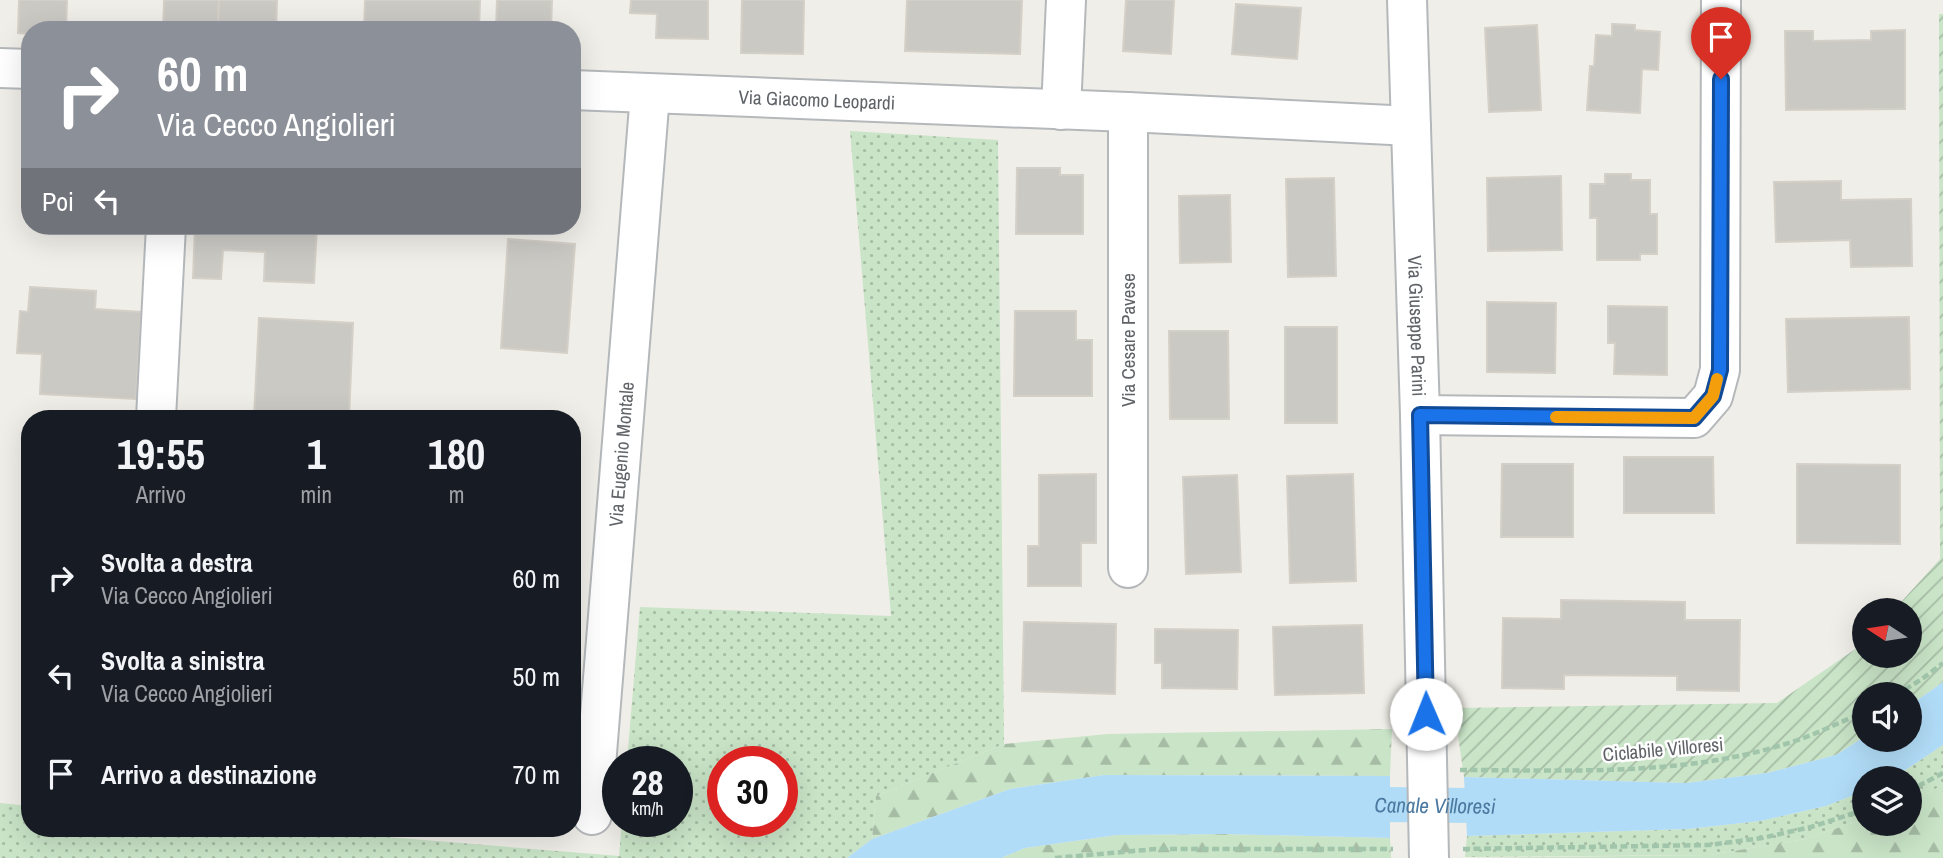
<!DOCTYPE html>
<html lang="it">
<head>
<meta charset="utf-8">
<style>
  body { margin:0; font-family:"Archivo Narrow",sans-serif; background:#242831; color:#f1f3f6; height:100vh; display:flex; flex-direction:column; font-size:26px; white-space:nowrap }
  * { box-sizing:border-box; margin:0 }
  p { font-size:23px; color:#9ea1a6 }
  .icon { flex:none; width:38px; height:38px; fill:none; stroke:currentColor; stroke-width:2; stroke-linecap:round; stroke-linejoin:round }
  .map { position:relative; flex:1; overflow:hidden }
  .panel { position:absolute; left:21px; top:410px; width:560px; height:427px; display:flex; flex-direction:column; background:#171b24; border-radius:28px; box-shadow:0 7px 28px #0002 }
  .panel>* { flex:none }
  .guide { position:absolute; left:21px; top:21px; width:560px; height:214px; border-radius:28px; box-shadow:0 7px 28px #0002; background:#8c9099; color:#fff; overflow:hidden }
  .needle { width:46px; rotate:282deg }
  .tools { position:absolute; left:1852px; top:598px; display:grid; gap:14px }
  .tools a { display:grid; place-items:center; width:70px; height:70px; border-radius:50%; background:#171b24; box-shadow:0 7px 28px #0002; font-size:35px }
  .speed { position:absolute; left:602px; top:746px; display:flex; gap:14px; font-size:35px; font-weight:700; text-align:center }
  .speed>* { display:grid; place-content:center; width:91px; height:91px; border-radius:50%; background:#171b24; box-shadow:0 7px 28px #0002; line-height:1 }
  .speed small { font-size:18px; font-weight:400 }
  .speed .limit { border:10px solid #d22; background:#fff; color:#111 }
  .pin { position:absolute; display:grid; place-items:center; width:60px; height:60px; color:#fff; margin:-72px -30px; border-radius:50% 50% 50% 0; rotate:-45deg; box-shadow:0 0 7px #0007 }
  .pin .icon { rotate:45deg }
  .me { position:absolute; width:77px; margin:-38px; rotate:359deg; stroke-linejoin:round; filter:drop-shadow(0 0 5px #0008) }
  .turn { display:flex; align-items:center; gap:24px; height:147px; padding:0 21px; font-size:32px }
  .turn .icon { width:91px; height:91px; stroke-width:2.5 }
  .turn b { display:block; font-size:49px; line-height:60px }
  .then { display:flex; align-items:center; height:66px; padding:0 21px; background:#0003; gap:14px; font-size:26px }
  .eta { display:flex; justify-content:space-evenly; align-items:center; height:119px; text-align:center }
  .eta b { font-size:42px; font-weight:700; line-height:49px }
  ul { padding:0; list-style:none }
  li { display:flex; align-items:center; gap:21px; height:98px; padding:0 21px }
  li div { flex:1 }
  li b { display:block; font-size:26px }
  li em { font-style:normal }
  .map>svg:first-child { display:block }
  .grass { fill:url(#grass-dots); fill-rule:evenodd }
  .forest { fill:url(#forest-firs) }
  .garden { fill:url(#garden-furrows) }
  .water { fill:#b1dcf7 }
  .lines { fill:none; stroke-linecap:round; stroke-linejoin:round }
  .canal { stroke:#b1dcf7; stroke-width:35 }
  .building { fill:#cbc9c4; stroke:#d4cfc7; stroke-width:2 }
  .minor-casing { stroke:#b5b8bb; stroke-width:42 }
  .path { stroke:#a1c5aa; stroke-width:4.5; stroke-dasharray:7 3.5; stroke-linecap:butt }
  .minor { stroke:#fff; stroke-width:38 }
  .route-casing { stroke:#114b97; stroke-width:18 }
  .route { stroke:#1a73e8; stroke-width:12 }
  .slow { stroke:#f59e0b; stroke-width:12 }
  .labels { text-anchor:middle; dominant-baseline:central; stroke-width:5; stroke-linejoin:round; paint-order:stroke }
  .street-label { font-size:19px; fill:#5f6367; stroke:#fff }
  .water-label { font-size:21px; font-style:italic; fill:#4b79a0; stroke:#fff }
</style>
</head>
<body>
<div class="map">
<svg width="1943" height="858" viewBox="0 0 1943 858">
  <defs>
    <pattern id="grass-dots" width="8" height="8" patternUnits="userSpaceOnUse" patternTransform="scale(1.75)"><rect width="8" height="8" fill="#c9e4c7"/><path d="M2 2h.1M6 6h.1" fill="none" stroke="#a6bca5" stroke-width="1.8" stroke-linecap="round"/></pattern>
    <pattern id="forest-firs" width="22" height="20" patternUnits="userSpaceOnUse" patternTransform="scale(1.75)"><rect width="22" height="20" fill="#c9e4c7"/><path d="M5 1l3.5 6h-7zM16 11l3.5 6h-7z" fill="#a6bca5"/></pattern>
    <pattern id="garden-furrows" width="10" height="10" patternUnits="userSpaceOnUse" patternTransform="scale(1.75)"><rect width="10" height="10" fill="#c9e4c7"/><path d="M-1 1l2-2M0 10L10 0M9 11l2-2" fill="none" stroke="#a6bca5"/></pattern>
  </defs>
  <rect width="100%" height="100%" fill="#f0eee8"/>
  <g class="grass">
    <path d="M850,131L998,140L1004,744L876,796L872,839L847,858H0V803L30,806V828H277L619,856L622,821H677V761H627L640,607L891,616ZM723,761H782V821H723Z"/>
    <polygon points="1943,745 1943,785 1909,803 1909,779 1892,779"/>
    <polygon points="1864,791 1864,819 1805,839 1709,855 1465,857 1467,836 1688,829 1760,821 1826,806"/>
  </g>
  <g class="forest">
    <polygon points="1392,729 1390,776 1104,775 1010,789 872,839 876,796 1004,744 1108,734"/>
    <polygon points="1943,785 1943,858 1465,858 1709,855 1805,839 1864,819 1864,824 1909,824 1909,803"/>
    <polygon points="1225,834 1390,838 1391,858 1001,858 1025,848 1117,835"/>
  </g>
  <polygon class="garden" points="1939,14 1943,14 1943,682 1909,706 1909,695 1864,695 1864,737 1836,755 1767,773 1686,783 1464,777 1454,708 1777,703 1864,643 1864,656 1909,656 1909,611 1893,611 1940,559"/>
  <g class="water">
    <polygon points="1943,682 1943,745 1892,779 1864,779 1864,791 1826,806 1760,821 1688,829 1467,836 1464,777 1686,783 1767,773 1836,755 1864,737 1864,740 1909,740 1909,706"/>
    <polygon points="1104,775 1390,776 1390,838 1225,834 1117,835 1025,848 1001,858 847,858 872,839 1010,789"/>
  </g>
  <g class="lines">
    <path class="canal" id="s1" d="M1344,804L1512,806"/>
  </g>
  <g class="building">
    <polygon points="19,0 67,0 66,30 30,30 30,34 18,33"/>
    <polygon points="164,0 219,0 218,30 163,30"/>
    <polygon points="219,0 277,0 276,30 218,30"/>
    <polygon points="365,0 480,0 479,30 364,30"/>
    <polygon points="497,0 552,0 551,30 496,30"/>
    <polygon points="631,0 708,0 708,39 656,38 657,14 630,13"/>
    <polygon points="742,0 804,0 803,54 741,53"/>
    <polygon points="907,0 1022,0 1020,54 905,51"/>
    <polygon points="1126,0 1174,0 1171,54 1123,51"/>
    <polygon points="1236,4 1301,8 1297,59 1232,54"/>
    <polygon points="1612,24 1635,25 1635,30 1660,32 1658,70 1642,69 1640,113 1587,110 1590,66 1594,66 1596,35 1612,36"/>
    <polygon points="1537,25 1541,110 1489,112 1485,28"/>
    <polygon points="1905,30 1905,109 1786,110 1785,31 1813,31 1813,41 1871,40 1871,31"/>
    <polygon points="1017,168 1060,168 1060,175 1083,175 1083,234 1016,234"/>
    <polygon points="1605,174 1631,174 1631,180 1650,180 1650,214 1657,214 1657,254 1640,254 1640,260 1597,260 1597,218 1590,218 1590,184 1605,184"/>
    <polygon points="1561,176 1562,250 1488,251 1487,178"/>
    <polygon points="1334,178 1336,276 1288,277 1286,179"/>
    <polygon points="1841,181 1841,200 1911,199 1912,266 1851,267 1850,240 1776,242 1774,182"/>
    <polygon points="1230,195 1231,262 1180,263 1179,196"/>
    <polygon points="195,226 317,226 314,283 264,281 265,252 223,250 221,279 193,278"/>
    <polygon points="508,239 575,244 567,353 501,348"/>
    <polygon points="30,287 96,291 95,309 141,312 136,399 40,394 42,354 17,353 20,311 28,312"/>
    <polygon points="1487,302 1556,303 1555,373 1487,372"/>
    <polygon points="1608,306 1667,307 1667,375 1614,374 1615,343 1608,343"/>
    <polygon points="1015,311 1076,311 1076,340 1092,340 1092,396 1014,396"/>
    <polygon points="1909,317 1910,389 1788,392 1786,319"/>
    <polygon points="259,318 353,323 349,418 254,418"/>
    <rect x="1285" y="327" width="52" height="96"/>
    <polygon points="1169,331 1228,331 1229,419 1170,419"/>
    <polygon points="1624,457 1713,457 1714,513 1624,513"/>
    <polygon points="1502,464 1573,464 1573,537 1501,537"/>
    <polygon points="1797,464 1900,465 1900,544 1797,543"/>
    <polygon points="1096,474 1096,543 1081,543 1081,586 1028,586 1028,546 1039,546 1039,475"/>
    <polygon points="1353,474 1356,581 1290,583 1287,476"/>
    <polygon points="1237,475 1241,572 1186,574 1183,477"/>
    <polygon points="1561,600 1685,602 1685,620 1740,620 1739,691 1677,690 1677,676 1564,675 1564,689 1502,688 1503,618 1561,619"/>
    <polygon points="1024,622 1116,624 1115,694 1022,691"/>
    <polygon points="1362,625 1364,693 1275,695 1273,627"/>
    <polygon points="1155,629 1238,630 1237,689 1162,688 1162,663 1155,663"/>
  </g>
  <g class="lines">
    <g class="minor-casing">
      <g id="minor">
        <path id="s2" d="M1407,0L1420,415L1429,858"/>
        <polyline points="0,68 30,69"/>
        <path id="s3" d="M572,90L1128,112L1411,126"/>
        <polyline points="1061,110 1066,0"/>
        <polyline points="1420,415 1694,418 1713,396 1720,370 1721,0"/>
        <polyline points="156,418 166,226"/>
        <polyline points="1128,568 1128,112"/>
        <path id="s4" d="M592,815L650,94"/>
      </g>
    </g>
    <g class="path">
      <polyline points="1896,695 1922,679 1943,663"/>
      <path d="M1460,770C1572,770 1687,777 1795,741C1818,733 1841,722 1864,712"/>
      <polyline points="1909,791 1943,773"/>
      <polyline points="1463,849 1709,845 1762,838 1811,827 1864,810"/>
      <polyline points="1055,858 1156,849 1393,849"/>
    </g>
    <use href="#minor" class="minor"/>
  </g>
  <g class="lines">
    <g class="route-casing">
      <polyline id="route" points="1426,714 1420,415 1694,418 1713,396 1720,370 1721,79"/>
    </g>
    <use href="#route" class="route"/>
    <polyline class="slow" points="1556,417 1694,418 1713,396 1717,379"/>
  </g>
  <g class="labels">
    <g class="street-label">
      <text stroke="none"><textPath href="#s3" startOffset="245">Via Giacomo Leopardi</textPath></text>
      <text stroke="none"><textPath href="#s2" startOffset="326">Via Giuseppe Parini</textPath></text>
      <text transform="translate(1128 340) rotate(-90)">Via Cesare Pavese</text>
      <text stroke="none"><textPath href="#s4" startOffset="362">Via Eugenio Montale</textPath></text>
      <text transform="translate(1663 749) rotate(-5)">Ciclabile Villoresi</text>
    </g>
    <g class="water-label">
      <text stroke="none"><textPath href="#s1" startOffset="91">Canale Villoresi</textPath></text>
    </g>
  </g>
</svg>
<div class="tools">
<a><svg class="needle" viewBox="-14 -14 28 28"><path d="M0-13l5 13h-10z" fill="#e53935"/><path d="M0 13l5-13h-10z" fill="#9ea1a6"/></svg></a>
<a><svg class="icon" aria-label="sound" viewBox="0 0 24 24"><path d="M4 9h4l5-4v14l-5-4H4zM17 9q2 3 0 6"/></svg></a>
<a><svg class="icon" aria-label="layers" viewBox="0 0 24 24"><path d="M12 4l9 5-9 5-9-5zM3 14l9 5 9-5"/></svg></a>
</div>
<div class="speed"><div>28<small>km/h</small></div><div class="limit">30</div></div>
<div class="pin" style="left:1721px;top:79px;background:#d93025"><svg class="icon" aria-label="arrive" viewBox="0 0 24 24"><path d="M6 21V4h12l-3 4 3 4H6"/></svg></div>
<svg class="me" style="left:1426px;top:714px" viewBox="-20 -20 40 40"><circle r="19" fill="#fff"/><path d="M0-13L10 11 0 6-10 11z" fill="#1a73e8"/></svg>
<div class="guide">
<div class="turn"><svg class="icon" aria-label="right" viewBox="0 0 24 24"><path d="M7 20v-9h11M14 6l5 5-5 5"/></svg><div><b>60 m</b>Via Cecco Angiolieri</div></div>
<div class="then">Poi<svg class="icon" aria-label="left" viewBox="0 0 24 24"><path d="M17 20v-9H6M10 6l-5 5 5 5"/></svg></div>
</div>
<section class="panel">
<div class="eta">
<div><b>19:55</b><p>Arrivo</p></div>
<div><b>1</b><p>min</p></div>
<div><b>180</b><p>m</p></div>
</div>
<ul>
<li><svg class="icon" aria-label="right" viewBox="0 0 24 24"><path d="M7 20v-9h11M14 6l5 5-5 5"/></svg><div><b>Svolta a destra</b><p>Via Cecco Angiolieri</p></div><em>60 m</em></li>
<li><svg class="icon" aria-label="left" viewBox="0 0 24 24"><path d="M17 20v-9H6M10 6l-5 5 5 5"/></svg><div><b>Svolta a sinistra</b><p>Via Cecco Angiolieri</p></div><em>50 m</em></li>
<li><svg class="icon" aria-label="arrive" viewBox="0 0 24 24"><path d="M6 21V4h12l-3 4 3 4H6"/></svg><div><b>Arrivo a destinazione</b></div><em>70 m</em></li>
</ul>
</section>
</div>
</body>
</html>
